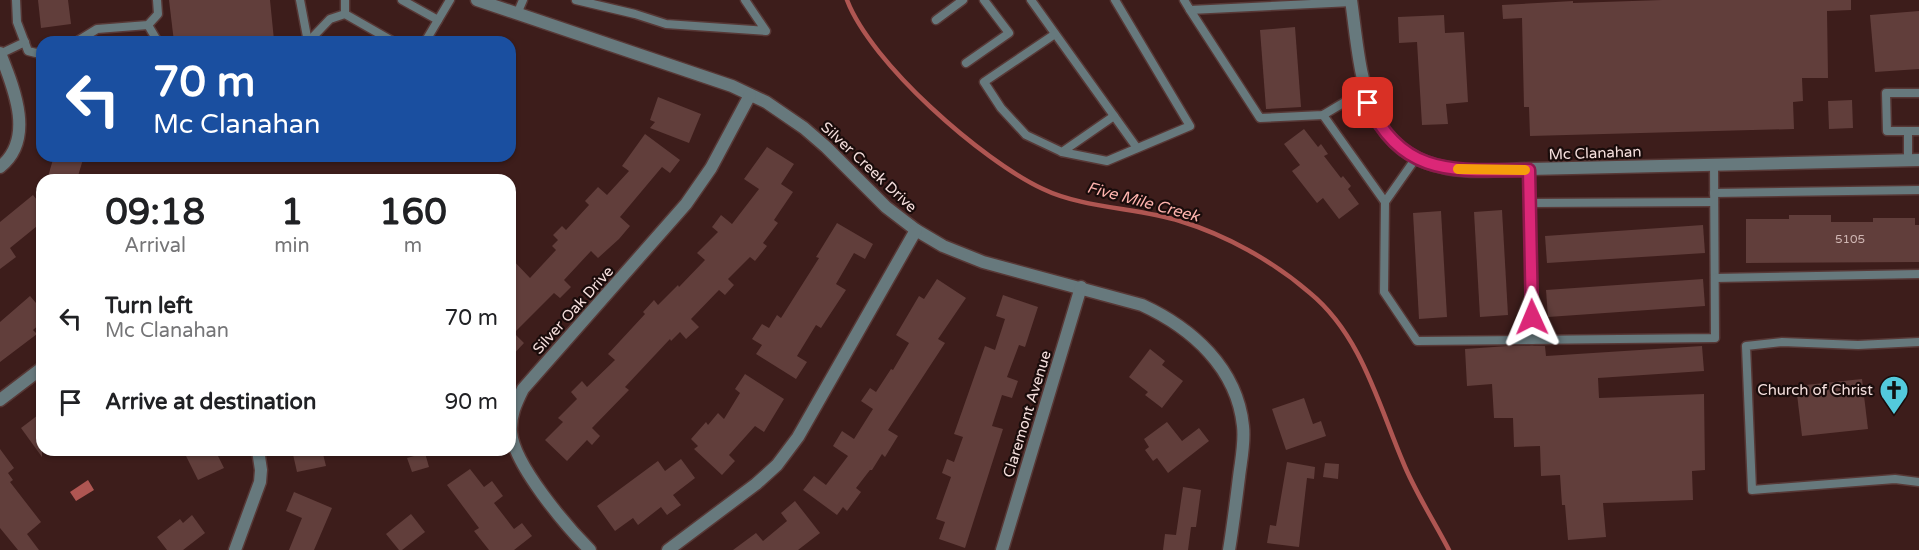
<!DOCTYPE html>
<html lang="en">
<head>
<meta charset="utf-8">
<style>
  body { margin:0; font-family:"Varela Round",sans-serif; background:#f6f6f6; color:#202124; height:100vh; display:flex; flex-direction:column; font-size:22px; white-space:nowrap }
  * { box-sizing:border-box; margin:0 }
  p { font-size:20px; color:#757577 }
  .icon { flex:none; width:33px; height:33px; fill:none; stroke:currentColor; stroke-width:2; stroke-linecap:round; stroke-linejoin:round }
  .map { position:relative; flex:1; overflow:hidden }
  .sheet { position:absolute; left:36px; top:174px; width:480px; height:282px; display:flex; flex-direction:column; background:#fff; border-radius:18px; box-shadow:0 2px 4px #0004 }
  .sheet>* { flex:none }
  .top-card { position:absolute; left:36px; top:36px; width:480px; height:126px; border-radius:18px; box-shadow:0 2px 4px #0004; background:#1a4fa0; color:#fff; overflow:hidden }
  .pin { position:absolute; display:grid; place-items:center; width:51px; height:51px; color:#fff; margin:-26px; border-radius:12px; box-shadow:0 3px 9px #0006 }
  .me { position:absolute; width:66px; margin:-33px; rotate:359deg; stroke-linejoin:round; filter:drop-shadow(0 0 4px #0008) }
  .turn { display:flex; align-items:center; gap:21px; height:126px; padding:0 18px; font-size:27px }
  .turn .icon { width:78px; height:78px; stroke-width:2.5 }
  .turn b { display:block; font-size:42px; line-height:51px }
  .eta { display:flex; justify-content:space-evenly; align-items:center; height:102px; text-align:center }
  .eta b { font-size:36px; font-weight:700; line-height:42px }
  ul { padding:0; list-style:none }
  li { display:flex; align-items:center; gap:18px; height:84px; padding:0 18px }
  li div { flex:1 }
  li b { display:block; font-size:22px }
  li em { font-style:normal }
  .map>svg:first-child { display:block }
  .water { fill:#af5652 }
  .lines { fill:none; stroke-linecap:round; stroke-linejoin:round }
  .stream { stroke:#af5652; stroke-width:4.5 }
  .building { fill:#613e3b }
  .service-casing { stroke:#573836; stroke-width:11 }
  .minor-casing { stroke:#573836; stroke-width:15 }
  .service { stroke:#67797d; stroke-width:8 }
  .minor { stroke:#67797d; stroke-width:12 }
  .route-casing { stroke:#8e194d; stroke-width:15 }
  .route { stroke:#db2777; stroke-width:10 }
  .slow { stroke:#f59e0b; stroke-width:10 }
  .labels { text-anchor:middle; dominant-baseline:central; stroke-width:4.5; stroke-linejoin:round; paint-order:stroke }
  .number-label { font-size:12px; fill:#d0b7b4 }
  .street-label { font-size:15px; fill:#f5dfdd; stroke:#1a0c0b }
  .poi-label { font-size:15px; fill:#f5dfdd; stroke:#1a0c0b; text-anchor:end }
  .water-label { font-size:16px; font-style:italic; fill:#feb3ad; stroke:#1a0c0b }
</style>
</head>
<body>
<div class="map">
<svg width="1919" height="550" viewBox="0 0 1919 550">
  <rect width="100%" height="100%" fill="#3d1d1b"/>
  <polygon class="water" points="88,480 94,490 76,501 70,492"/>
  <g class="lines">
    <path class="stream" d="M847,0C871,63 981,160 1043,189C1082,208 1138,208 1180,221C1226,235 1273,261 1310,293C1361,335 1378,403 1403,462C1415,492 1434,521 1449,550"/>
  </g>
  <g class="building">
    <polygon points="38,0 68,0 71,24 41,28"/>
    <polygon points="169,0 270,0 274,40 257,42 174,42"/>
    <polygon points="1662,0 1851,0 1851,10 1827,11 1828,78 1802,78 1803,101 1793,102 1794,129 1530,136 1529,107 1524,107 1522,18 1503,19 1502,5 1573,1 1573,3"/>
    <polygon points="1919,11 1919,69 1875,72 1870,15"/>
    <polygon points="1444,15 1445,33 1464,32 1468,102 1446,104 1448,124 1422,125 1417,42 1399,43 1398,17"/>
    <polygon points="1295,27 1301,107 1266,109 1260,30"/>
    <polygon points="658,97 701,114 689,143 650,128 655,122 650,120"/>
    <polygon points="1852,100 1853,128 1829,129 1828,101"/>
    <polygon points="1304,129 1318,147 1321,144 1328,154 1324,156 1341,178 1343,176 1351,186 1348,189 1359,204 1339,219 1323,198 1317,203 1292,171 1300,165 1284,144"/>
    <polygon points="645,134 680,160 670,173 662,167 620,217 630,226 619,239 598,258 591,251 564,280 571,287 560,298 554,293 514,333 524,343 510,358 510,257 530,278 556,250 552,246 558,240 553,235 562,226 566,230 589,205 585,201 598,187 607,195 629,171 622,166"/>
    <polygon points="767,147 794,164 781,184 793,192 774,220 778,223 763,243 767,246 755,261 750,257 728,279 734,285 725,295 719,290 691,319 699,327 686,339 680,332 671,341 670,339 625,387 629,390 592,428 600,436 592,445 587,440 567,461 545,440 563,422 558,418 577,399 571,392 582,381 587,387 615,360 608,354 645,314 643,312 654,300 658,305 678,285 679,287 705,260 697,253 718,232 712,227 721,215 732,224 759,189 744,179"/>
    <polygon points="54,156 84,156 78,176 74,175 72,180 47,180"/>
    <polygon points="33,195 42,206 42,222 10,248 16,257 0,269 0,222"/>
    <polygon points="1502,210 1508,315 1480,317 1474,212"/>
    <polygon points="1441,211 1447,317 1419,319 1413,213"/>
    <polygon points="1789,215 1831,215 1831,222 1873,222 1873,218 1915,218 1915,225 1919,225 1919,262 1746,263 1746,219 1789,219"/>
    <polygon points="837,223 873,244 865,259 854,253 836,284 846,290 821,328 816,325 797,356 807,362 796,379 756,354 762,345 752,339 762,324 769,328 777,315 781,318 819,258 816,257"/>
    <polygon points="1703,225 1705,253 1547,263 1545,236"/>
    <polygon points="937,279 966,298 938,339 945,343 888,430 898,436 885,457 882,454 872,470 870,470 856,488 861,492 847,511 843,507 837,515 803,490 814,476 826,485 848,456 833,446 842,431 854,439 873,409 861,401 870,388 876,392 891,369 893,370 909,343 896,335 919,296 924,299"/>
    <polygon points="1703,279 1705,306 1548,317 1546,290"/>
    <polygon points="1003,295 1038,307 1025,347 1019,345 1007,377 1018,381 1012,398 1002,395 992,426 1003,429 965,548 939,539 945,522 936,519 951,477 942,473 947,459 954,462 963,437 954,434 985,346 995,350 1005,319 996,316"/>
    <polygon points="30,296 42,310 42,322 33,330 37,334 0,362 0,322"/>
    <polygon points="1508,346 1545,346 1546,356 1702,346 1704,371 1598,378 1599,398 1704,394 1705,470 1692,471 1693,500 1603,503 1606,537 1568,540 1565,505 1562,505 1560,475 1541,476 1540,446 1514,447 1513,418 1494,418 1492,384 1467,386 1465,349"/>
    <polygon points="1150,349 1165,361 1162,365 1183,381 1162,408 1145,395 1148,392 1129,377"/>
    <polygon points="745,374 784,399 764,432 755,426 729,455 735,461 722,475 694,449 698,446 691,439 706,422 708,425 718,413 724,419 740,393 735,389"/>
    <polygon points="1862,379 1868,429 1802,436 1796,386"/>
    <polygon points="1304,398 1313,424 1321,421 1326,436 1286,450 1272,409"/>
    <polygon points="42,412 42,457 21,428"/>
    <polygon points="1167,422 1182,441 1199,428 1209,441 1168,473 1157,458 1153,461 1145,450 1149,447 1144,439"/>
    <polygon points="0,449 14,468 8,473 13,480 10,482 41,522 27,534 39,550 18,550 0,528"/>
    <polygon points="183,450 215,450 224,468 198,480"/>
    <polygon points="292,450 322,450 326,466 297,472"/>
    <polygon points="425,453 429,467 412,472 407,458"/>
    <polygon points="681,459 695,478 673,495 681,505 667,515 661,507 638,525 633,518 615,531 597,506 658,461 665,471"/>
    <polygon points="1287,462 1315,467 1314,479 1307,478 1299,547 1267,543 1270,525 1276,526"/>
    <polygon points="1325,463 1339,464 1338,479 1323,477"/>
    <polygon points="470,469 484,487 492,481 503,496 494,503 514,529 522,523 532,536 514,550 489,550 474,531 479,528 447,485"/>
    <polygon points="1183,487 1201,490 1196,527 1191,527 1188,550 1163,550 1165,534 1176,535"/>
    <polygon points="294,492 332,508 314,550 289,550 302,518 286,511"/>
    <polygon points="795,501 820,533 798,550 733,550 756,533 763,541 787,521 781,513"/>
    <polygon points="411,514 425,532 402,550 399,550 386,534"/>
    <polygon points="192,515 205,533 183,550 167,550 157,537 180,519 183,523"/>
  </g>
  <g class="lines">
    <g class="service-casing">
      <g id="service">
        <polyline points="16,0 17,22 28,51 36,53 42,52"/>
        <polyline points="300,0 308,42"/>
        <polyline points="402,0 438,20"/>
        <polyline points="576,0 635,14 666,24 766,31 745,0"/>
        <polyline points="1031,0 1137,148"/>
        <polyline points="1184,0 1190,10 1352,2"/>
        <polyline points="1190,10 1260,118 1323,115 1365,90"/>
        <polyline points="345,14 345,0"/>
        <polyline points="517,14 523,0"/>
        <polyline points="936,20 963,0"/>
        <polyline points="148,25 158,42"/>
        <polyline points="1055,34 984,82 1001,108 1026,135 1062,152 1114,116"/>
        <polyline points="76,42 97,29 148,25 158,14 157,0"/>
        <polyline points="308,42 330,19 345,14 394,42"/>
        <polyline points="425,42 450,0"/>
        <polyline points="0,54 25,42"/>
        <polyline points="966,63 1009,33 984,0"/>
        <polyline points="1919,93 1886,93 1887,131 1919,131"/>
        <polyline points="1323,115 1385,202 1416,158"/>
        <polyline points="1908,132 1908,160"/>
        <polyline points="1062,152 1107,161 1190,126 1115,0"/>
        <polyline points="1529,169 1532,340"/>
        <polyline points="1714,193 1919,190"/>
        <polyline points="1385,202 1384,292 1417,341 1715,338 1714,164"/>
        <polyline points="1530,203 1714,202"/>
        <polyline points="1715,278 1919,274"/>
        <polyline points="1919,342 1858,345 1782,342 1746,346 1752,490 1895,479 1919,482"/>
      </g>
    </g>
    <g class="minor-casing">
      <g id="minor">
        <path d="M477,0L732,86L766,102L804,128L826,147L886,207L916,230L943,246L983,262L1142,305C1192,328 1237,368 1243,426C1245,443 1241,460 1239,477C1236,501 1233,526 1229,550"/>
        <path d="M1351,0C1361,69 1361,153 1447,168C1473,173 1502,170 1529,169L1919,160"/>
        <path d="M0,53C13,86 36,139 0,167"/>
        <polyline points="0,400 42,368"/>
        <polyline points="235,550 260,482 261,470 258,450"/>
        <path d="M590,550C566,526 514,465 511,432C510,416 516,403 523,389L686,204L711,168L750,95"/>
        <polyline points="668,550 756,484 777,465 798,437 916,230"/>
        <polyline points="1002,550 1081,287"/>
      </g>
    </g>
    <use href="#service" class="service"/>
    <use href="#minor" class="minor"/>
  </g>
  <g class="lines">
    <g class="route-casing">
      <path id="route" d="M1368,103C1403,179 1458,170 1529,170L1532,317"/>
    </g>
    <use href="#route" class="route"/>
    <polyline class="slow" points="1458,169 1525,170"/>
  </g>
  <defs>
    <g id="church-pin" transform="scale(1.5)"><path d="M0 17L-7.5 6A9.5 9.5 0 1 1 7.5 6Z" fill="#53cadc" stroke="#1a0c0b"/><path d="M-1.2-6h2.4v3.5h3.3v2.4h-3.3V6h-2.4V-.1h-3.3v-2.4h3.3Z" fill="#111"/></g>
  </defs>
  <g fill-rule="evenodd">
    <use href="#church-pin" x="1894" y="390"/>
  </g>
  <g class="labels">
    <g class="number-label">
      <text x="1850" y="239">5105</text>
    </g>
    <g class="street-label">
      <text transform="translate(1595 153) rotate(-2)">Mc Clanahan</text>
      <text transform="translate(869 167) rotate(43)">Silver Creek Drive</text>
      <text transform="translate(573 310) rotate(-48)">Silver Oak Drive</text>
      <text transform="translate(1027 414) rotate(-73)">Claremont Avenue</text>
    </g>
    <g class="poi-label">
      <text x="1873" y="390">Church of Christ</text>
    </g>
    <g class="water-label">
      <text transform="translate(1143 202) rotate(15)">Five Mile Creek</text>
    </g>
  </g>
</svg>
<div class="pin" style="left:1368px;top:103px;background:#d93025"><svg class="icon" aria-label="arrive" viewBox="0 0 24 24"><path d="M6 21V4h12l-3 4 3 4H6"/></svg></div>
<svg class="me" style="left:1532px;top:317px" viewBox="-20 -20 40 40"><path d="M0-17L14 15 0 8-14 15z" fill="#db2777" stroke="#fff" stroke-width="4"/></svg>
<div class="top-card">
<div class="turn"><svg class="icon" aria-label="left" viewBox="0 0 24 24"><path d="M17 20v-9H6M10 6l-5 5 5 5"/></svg><div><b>70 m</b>Mc Clanahan</div></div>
</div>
<section class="sheet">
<div class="eta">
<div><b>09:18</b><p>Arrival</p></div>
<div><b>1</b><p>min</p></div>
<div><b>160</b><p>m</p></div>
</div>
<ul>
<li><svg class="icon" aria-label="left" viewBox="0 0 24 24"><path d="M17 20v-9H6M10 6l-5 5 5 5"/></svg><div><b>Turn left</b><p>Mc Clanahan</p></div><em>70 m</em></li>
<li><svg class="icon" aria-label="arrive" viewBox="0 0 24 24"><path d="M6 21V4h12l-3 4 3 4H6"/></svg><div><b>Arrive at destination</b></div><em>90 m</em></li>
</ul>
</section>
</div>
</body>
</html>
